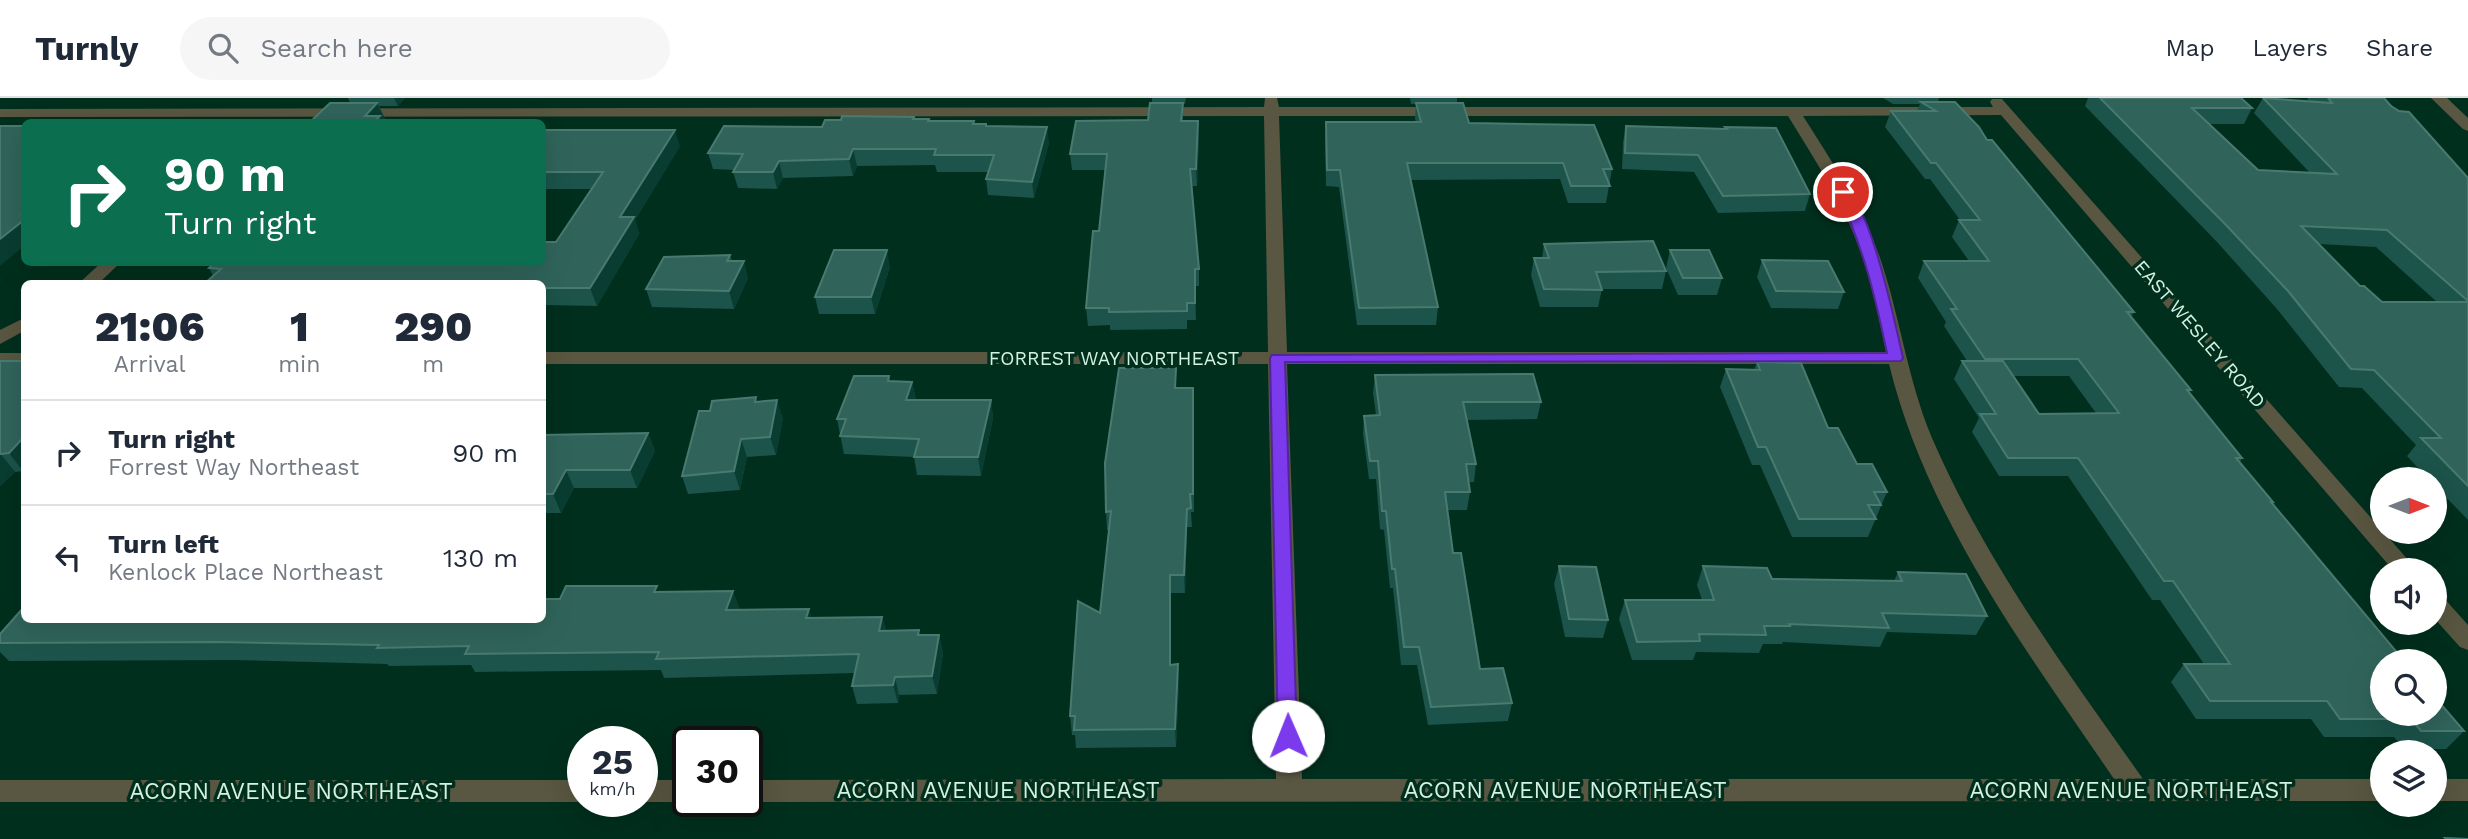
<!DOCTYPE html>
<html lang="en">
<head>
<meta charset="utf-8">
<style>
  body { margin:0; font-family:"Work Sans",sans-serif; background:#f6f6f7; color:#1f2937; height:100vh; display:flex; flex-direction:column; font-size:26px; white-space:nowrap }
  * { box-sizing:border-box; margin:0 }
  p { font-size:23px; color:#747a83 }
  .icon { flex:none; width:38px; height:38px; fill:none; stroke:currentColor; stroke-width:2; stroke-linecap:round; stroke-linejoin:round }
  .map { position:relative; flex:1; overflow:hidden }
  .side { position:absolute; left:21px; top:182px; width:525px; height:343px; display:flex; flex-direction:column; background:#fff; border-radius:10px; box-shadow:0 7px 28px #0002 }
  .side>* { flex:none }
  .guide { position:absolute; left:21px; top:21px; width:525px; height:147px; border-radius:10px; box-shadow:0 7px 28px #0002; background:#0b6e4f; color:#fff; overflow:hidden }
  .needle { width:46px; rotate:90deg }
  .buttons { position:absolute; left:2370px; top:369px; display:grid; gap:14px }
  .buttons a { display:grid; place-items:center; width:77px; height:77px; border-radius:50%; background:#fff; box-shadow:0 7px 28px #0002; font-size:35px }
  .speed { position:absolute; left:567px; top:628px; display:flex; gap:14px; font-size:35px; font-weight:700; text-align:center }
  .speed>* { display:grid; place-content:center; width:91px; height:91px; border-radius:50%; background:#fff; box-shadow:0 7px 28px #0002; line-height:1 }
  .speed small { font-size:18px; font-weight:400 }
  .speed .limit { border:4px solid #111; border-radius:10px; background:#fff; color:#111 }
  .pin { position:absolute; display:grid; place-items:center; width:60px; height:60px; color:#fff; margin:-30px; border:4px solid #fff; border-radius:50%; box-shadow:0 2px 7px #0007 }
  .me { position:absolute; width:77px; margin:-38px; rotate:359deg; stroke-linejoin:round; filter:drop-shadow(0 0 5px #0008) }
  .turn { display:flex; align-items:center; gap:24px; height:147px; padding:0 28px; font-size:32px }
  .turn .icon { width:91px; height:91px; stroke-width:2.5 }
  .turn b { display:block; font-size:49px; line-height:60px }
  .eta { display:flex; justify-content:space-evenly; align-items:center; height:119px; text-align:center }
  .eta b { font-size:42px; font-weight:800; line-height:49px }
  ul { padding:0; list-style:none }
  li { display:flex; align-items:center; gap:21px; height:105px; padding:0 28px; border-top:2px solid #e0e1e3 }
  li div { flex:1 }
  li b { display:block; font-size:26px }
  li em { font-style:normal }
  header { display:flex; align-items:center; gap:42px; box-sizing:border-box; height:98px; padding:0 35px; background:#fff; border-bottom:2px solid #e0e1e3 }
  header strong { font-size:33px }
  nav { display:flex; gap:38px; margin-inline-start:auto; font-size:24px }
  .search { width:490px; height:63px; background:#f6f6f7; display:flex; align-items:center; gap:18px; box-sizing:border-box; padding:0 24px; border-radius:38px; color:#747a83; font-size:26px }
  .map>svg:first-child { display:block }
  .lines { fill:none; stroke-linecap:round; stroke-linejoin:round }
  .minor { fill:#595641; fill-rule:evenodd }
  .wall { fill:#1c534a; fill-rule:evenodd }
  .shaded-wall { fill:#093d31 }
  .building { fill:#30645b; stroke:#497a70; stroke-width:2 }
  .route { fill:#7c3aed; stroke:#51269a; stroke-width:2 }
  .labels { text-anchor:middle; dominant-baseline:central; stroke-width:7; stroke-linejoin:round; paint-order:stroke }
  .street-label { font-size:19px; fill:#d4f1e1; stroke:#012f1d }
  .near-street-label { font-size:23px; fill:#d4f1e1; stroke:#012f1d }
</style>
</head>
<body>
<header>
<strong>Turnly</strong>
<div class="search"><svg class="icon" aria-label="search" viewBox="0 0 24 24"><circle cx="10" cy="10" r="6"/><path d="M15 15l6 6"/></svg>Search here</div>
<nav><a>Map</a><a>Layers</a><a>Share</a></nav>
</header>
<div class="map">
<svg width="2468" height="741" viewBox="0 0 2468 741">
  <rect width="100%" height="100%" fill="#012f1d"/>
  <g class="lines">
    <g class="minor">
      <path d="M1265,0H1277L1279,9H1993L1990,4L1992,1H2002L2417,472H2393L2001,17L1803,18C1831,62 1861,107 1879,157C1900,217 1907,281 1932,340C1985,463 2066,572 2143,681H2382V703L747,704V682L1276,681L1268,266H542V254H1268L1264,18L0,19V11L1264,9ZM1279,18H1788C1815,62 1844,106 1861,155C1873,187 1879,221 1886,254H1287ZM1287,266H1889C1926,419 2026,552 2114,681H1302Z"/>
      <polygon points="2431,0 2447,0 2468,20 2468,33 2463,31"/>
      <polygon points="102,164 121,164 98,186 78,186"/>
      <polygon points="24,220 24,233 0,246 0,232"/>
      <rect x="0" y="255" width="24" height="12"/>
      <polygon points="2434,495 2442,498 2468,527 2468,552 2460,549 2434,520"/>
      <rect x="2434" y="681" width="34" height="22"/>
      <polygon points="0,682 583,682 583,704 585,704 0,704"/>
      <polygon points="642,682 688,682 688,704 690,704 640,704 642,704"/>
    </g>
  </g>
  <g class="wall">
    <polygon points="348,0 405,0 398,8 379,8 385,21 383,23 350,5"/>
    <polygon points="1152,0 1186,0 1185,6 1183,6 1183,23 1199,39 1197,88 1192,88 1199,171 1199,188 1195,188 1196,222 1187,222 1187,231 1110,232 1110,227 1088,228 1086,210 1099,133 1106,72 1072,72 1070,56 1148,22 1152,5"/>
    <polygon points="1410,0 1457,0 1457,5 1469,25 1612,71 1606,105 1568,105 1560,81 1411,82 1438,209 1436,227 1357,227 1339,89 1326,88 1325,40 1326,24 1416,24 1415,21 1416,6 1411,6"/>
    <path d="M1883,0H1939L1938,4L1987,42L2134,214L2131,219L2191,292L2190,294L2242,360L2240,364L2273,404L2272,405L2434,616L2464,633L2446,651H2404L2394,639H2324L2311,621H2196L2171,584L2184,566H2204L2160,502H2152L2068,378H1999L1972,334L1979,320L1954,281L1962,263H1967L1944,228L1946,224L1918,180L1924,163H1969L1952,139L1959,122H1960L1930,81H1925L1885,29L1891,13H1917L1920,6H1893ZM2013,278H2069L2096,315L2039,316Z"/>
    <path d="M2088,0H2241L2252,10L2244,26H2209L2258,72L2310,75L2254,15L2263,0L2309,3L2307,0H2384L2468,80V422L2434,387V382H2429L2407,358L2416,347L2362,290L2339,289L2277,211L2217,144L2085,8ZM2319,146L2376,149L2437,204H2382L2360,188Z"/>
    <polygon points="914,19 914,21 929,21 929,23 974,26 1049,45 1034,100 988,97 986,81 988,74 937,74 935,67 857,68 853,78 783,80 777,91 738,90 733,74 734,72 713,71 708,55 822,29 841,22"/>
    <polygon points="1626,28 1724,31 1725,29 1810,96 1805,113 1718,115 1694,74 1622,71 1623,44"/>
    <polygon points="542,32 680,48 635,122 639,136 597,208 542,207 542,186 213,178 209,170 556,144 592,91 542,91"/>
    <polygon points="1544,146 1666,173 1662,191 1602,191 1598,209 1540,209 1531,177 1534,160 1542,160"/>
    <polygon points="1670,152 1722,180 1717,197 1678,197 1666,170"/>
    <polygon points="730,157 732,163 748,180 734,211 652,209 646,191"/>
    <polygon points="1762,162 1844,194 1838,211 1771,210 1757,179"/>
    <polygon points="890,169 875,216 819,216 815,199"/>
    <polygon points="0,263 23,373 15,374 0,388"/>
    <polygon points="1757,264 1828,330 1857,366 1887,394 1868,439 1792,439 1760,367 1752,367 1720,289 1726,271 1754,272"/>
    <polygon points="1375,277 1541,304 1537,321 1467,322 1476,366 1474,384 1468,384 1470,394 1467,412 1447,412 1453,455 1480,571 1512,605 1508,623 1428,627 1417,567 1401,567 1393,490 1390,490 1384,432 1380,431 1376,381 1369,381 1363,336 1364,318 1376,317 1373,295"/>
    <polygon points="889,278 890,284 912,284 916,302 991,302 993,320 981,378 917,377 914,359 844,356 837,321"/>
    <polygon points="1177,290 1193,290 1194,414 1191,414 1192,429 1187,429 1185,495 1170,495 1171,567 1178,566 1179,585 1176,649 1076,650 1075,637 1072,637 1070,618 1100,515 1109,432 1107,432 1106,414"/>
    <polygon points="757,304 783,320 776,357 747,359 740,392 688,396 682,378 710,313"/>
    <polygon points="648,335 655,353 637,390 574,390 561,415 542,415 542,337"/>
    <polygon points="1559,468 1608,522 1603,540 1565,539 1554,486"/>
    <polygon points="1703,468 1772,481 1894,483 1898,474 1987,518 1976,537 1887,534 1880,549 1783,544 1782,546 1763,546 1759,555 1696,554 1693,562 1632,562 1619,521 1625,502 1702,502 1697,487"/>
    <polygon points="659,494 740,512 812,520 882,519 886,533 920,537 939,537 943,555 937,596 899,597 898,605 857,606 852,588 855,575 664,580 661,572 475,574 471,567 389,568 387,566 233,562 9,563 0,554 0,536"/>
  </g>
  <g class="shaded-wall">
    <polygon points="394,0 405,0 398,8"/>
    <polygon points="377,5 385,21 383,23 383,24 368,24 365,18"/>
    <polygon points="1198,23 1199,39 1197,88 1196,71"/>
    <polygon points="1047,29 1049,45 1034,100 1032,84"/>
    <polygon points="675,32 680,48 635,122 639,136 597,208 590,190 620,119"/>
    <polygon points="853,51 857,68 853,78 849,61"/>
    <polygon points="779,63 783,80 777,91 773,74"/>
    <polygon points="24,122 24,148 0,168 0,141"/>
    <polygon points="887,152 890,169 875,216 871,199"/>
    <polygon points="744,163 748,180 734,211 729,193"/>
    <polygon points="912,284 916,302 906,302"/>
    <polygon points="777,302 783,320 776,357 770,339"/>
    <polygon points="991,302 993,320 981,378 978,359"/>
    <polygon points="648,335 655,353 637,390 630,372"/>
    <polygon points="24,339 24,372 23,373 9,355"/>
    <polygon points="741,341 747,359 740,392 734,373"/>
    <polygon points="0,355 15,374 0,388"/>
    <polygon points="566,372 574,390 561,415 553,396"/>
    <polygon points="1187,411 1187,429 1185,495 1184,477"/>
    <polygon points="1170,477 1170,495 1171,585 1170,567"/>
    <polygon points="733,493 740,511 726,512"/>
    <polygon points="809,511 814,529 806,520"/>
    <polygon points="882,519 887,538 879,533"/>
    <polygon points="939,537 943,555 937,596 932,578"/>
    <polygon points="1178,566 1179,585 1176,649 1175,631"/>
    <polygon points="895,579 899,597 898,605 893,587"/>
  </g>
  <g class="building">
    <polygon points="2100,0 2241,0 2252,10 2192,10 2258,72 2337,76 2263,0 2332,5 2328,0 2384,0 2391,8 2399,13 2409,14 2468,80 2468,203 2387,132 2301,128 2360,188 2364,188 2382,204 2468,204 2468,388 2421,340 2441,340 2374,272 2351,271 2288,193 2226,127"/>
    <polygon points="1921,4 1955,4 1979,29 1987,42 1992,42 2134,214 2127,214 2191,292 2187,292 2242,360 2236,360 2273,404 2271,404 2405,564 2382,564 2382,616 2434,616 2434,598 2464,633 2421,633 2411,621 2340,621 2327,603 2210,603 2184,566 2230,566 2173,483 2164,483 2078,360 2008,360 1980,316 1996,316 1962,263 2003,263 2039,316 2119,315 2078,261 1985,261 1951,211 1957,211 1924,163 1989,163 1959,122 1980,122 1936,65 1931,65 1891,13 1936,13"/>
    <polygon points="330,5 377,5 365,18 380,18 374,24 310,24"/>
    <polygon points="1150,5 1183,5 1181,23 1198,23 1196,71 1190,71 1199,171 1195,171 1195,205 1187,205 1187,213 1109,214 1109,210 1086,210 1093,133 1099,133 1107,56 1070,56 1076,23 1148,22"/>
    <polygon points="1416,5 1463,5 1469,25 1594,27 1612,71 1603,71 1610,88 1571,88 1563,65 1407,65 1438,209 1359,210 1340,72 1327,72 1326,24 1421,24"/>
    <polygon points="842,18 914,19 913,21 929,21 928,23 974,23 973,26 986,26 986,28 1047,29 1032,84 986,81 994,57 934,57 936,51 853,51 849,61 779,63 773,74 733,74 743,56 708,55 724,28 822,29 825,22 841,22"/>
    <polygon points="0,28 24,28 24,114 22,116 24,116 24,122 0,141"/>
    <polygon points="1626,28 1727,31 1725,29 1776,30 1810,96 1723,98 1698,57 1625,55"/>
    <polygon points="542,32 675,32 620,119 634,119 590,190 542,190 542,186 204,186 221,171 209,170 215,164 542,164 542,144 556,144 603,74 542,74"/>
    <polygon points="1653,143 1666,173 1596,174 1602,192 1544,191 1534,160 1549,160 1544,146"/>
    <polygon points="834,152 887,152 871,199 815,199"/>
    <polygon points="1670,152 1709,152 1722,180 1683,180"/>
    <polygon points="730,157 727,163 744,163 729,193 646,191 664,159"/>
    <polygon points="1762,162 1828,163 1844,194 1776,193"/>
    <polygon points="0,263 24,263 24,339 9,355 0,356"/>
    <polygon points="1757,264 1801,265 1828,330 1838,330 1857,366 1872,366 1887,394 1874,394 1881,407 1868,407 1876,421 1799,421 1766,349 1758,349 1726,271 1760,272"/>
    <polygon points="1119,270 1176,270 1175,290 1193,290 1193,396 1190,396 1191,410 1187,411 1184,477 1170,477 1170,567 1178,566 1175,631 1074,632 1075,618 1070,618 1078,503 1100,515 1111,413 1106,414 1105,365"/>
    <polygon points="1533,276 1541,304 1463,304 1476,366 1466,366 1470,394 1445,394 1453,455 1461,455 1480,571 1503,570 1512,605 1431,609 1419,549 1404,549 1395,471 1392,471 1386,413 1382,413 1378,363 1370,363 1364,318 1380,317 1375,277"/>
    <polygon points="854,278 889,278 888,283 912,284 906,302 991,302 978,359 914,359 919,341 840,338 846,321 837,321"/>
    <polygon points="756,299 755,304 777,302 770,339 741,341 734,373 682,378 699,313 710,313 712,303"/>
    <polygon points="648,335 630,372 566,372 553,396 542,396 542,337"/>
    <polygon points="1559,468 1596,469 1608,522 1569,521"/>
    <polygon points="1703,468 1767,470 1772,481 1902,483 1898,474 1966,476 1987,518 1882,515 1889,530 1789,526 1790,528 1764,528 1766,537 1699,536 1700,543 1637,544 1625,502 1714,502"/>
    <polygon points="566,488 657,488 654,494 733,493 726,512 809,511 806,520 882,519 879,533 919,532 918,537 939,537 932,578 895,579 893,587 852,588 859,556 656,561 659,554 465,556 469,548 377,550 379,547 219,544 0,545 0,536 24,509 24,522 542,522 542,501 560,501"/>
    <polygon points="2445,740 2468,741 2446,741"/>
  </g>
  <path class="route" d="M1843,90C1870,101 1896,230 1903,260L1901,263L1285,264L1297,638L1295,644L1288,646L1281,644L1278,638L1270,260L1272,257L1887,255C1875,197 1863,148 1837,94Z"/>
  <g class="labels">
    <g class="street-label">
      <text transform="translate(2200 236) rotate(49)">EAST WESLEY ROAD</text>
      <text x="1114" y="260">FORREST WAY NORTHEAST</text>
    </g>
    <g class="near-street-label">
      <text x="998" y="692">ACORN AVENUE NORTHEAST</text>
      <text x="1565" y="692">ACORN AVENUE NORTHEAST</text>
      <text x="2131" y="692">ACORN AVENUE NORTHEAST</text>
      <text x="291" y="693">ACORN AVENUE NORTHEAST</text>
    </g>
  </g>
</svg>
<div class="buttons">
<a><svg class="needle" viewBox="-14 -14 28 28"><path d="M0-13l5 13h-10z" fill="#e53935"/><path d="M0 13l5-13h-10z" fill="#747a83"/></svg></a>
<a><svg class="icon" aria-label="sound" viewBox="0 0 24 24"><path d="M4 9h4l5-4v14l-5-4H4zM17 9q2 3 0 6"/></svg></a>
<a><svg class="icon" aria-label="search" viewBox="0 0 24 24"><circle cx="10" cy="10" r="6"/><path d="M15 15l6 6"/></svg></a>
<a><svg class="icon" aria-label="layers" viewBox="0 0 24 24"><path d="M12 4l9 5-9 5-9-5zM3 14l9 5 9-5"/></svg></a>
</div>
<div class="speed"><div>25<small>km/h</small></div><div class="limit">30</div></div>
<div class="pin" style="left:1843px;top:94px;background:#d93025"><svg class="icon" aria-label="arrive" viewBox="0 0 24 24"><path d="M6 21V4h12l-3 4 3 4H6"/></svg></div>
<svg class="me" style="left:1288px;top:638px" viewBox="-20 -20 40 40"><circle r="19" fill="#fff"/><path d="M0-13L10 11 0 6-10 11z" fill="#7c3aed"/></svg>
<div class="guide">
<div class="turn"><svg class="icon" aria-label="right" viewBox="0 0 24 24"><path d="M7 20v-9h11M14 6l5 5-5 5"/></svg><div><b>90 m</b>Turn right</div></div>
</div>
<section class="side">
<div class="eta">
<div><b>21:06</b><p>Arrival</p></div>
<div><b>1</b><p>min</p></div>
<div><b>290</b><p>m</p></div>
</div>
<ul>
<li><svg class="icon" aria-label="right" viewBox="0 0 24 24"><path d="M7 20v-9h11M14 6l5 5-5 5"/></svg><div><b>Turn right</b><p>Forrest Way Northeast</p></div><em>90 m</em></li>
<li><svg class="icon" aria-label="left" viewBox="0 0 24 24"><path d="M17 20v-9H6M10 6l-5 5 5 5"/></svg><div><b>Turn left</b><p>Kenlock Place Northeast</p></div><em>130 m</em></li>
</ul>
</section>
</div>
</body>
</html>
